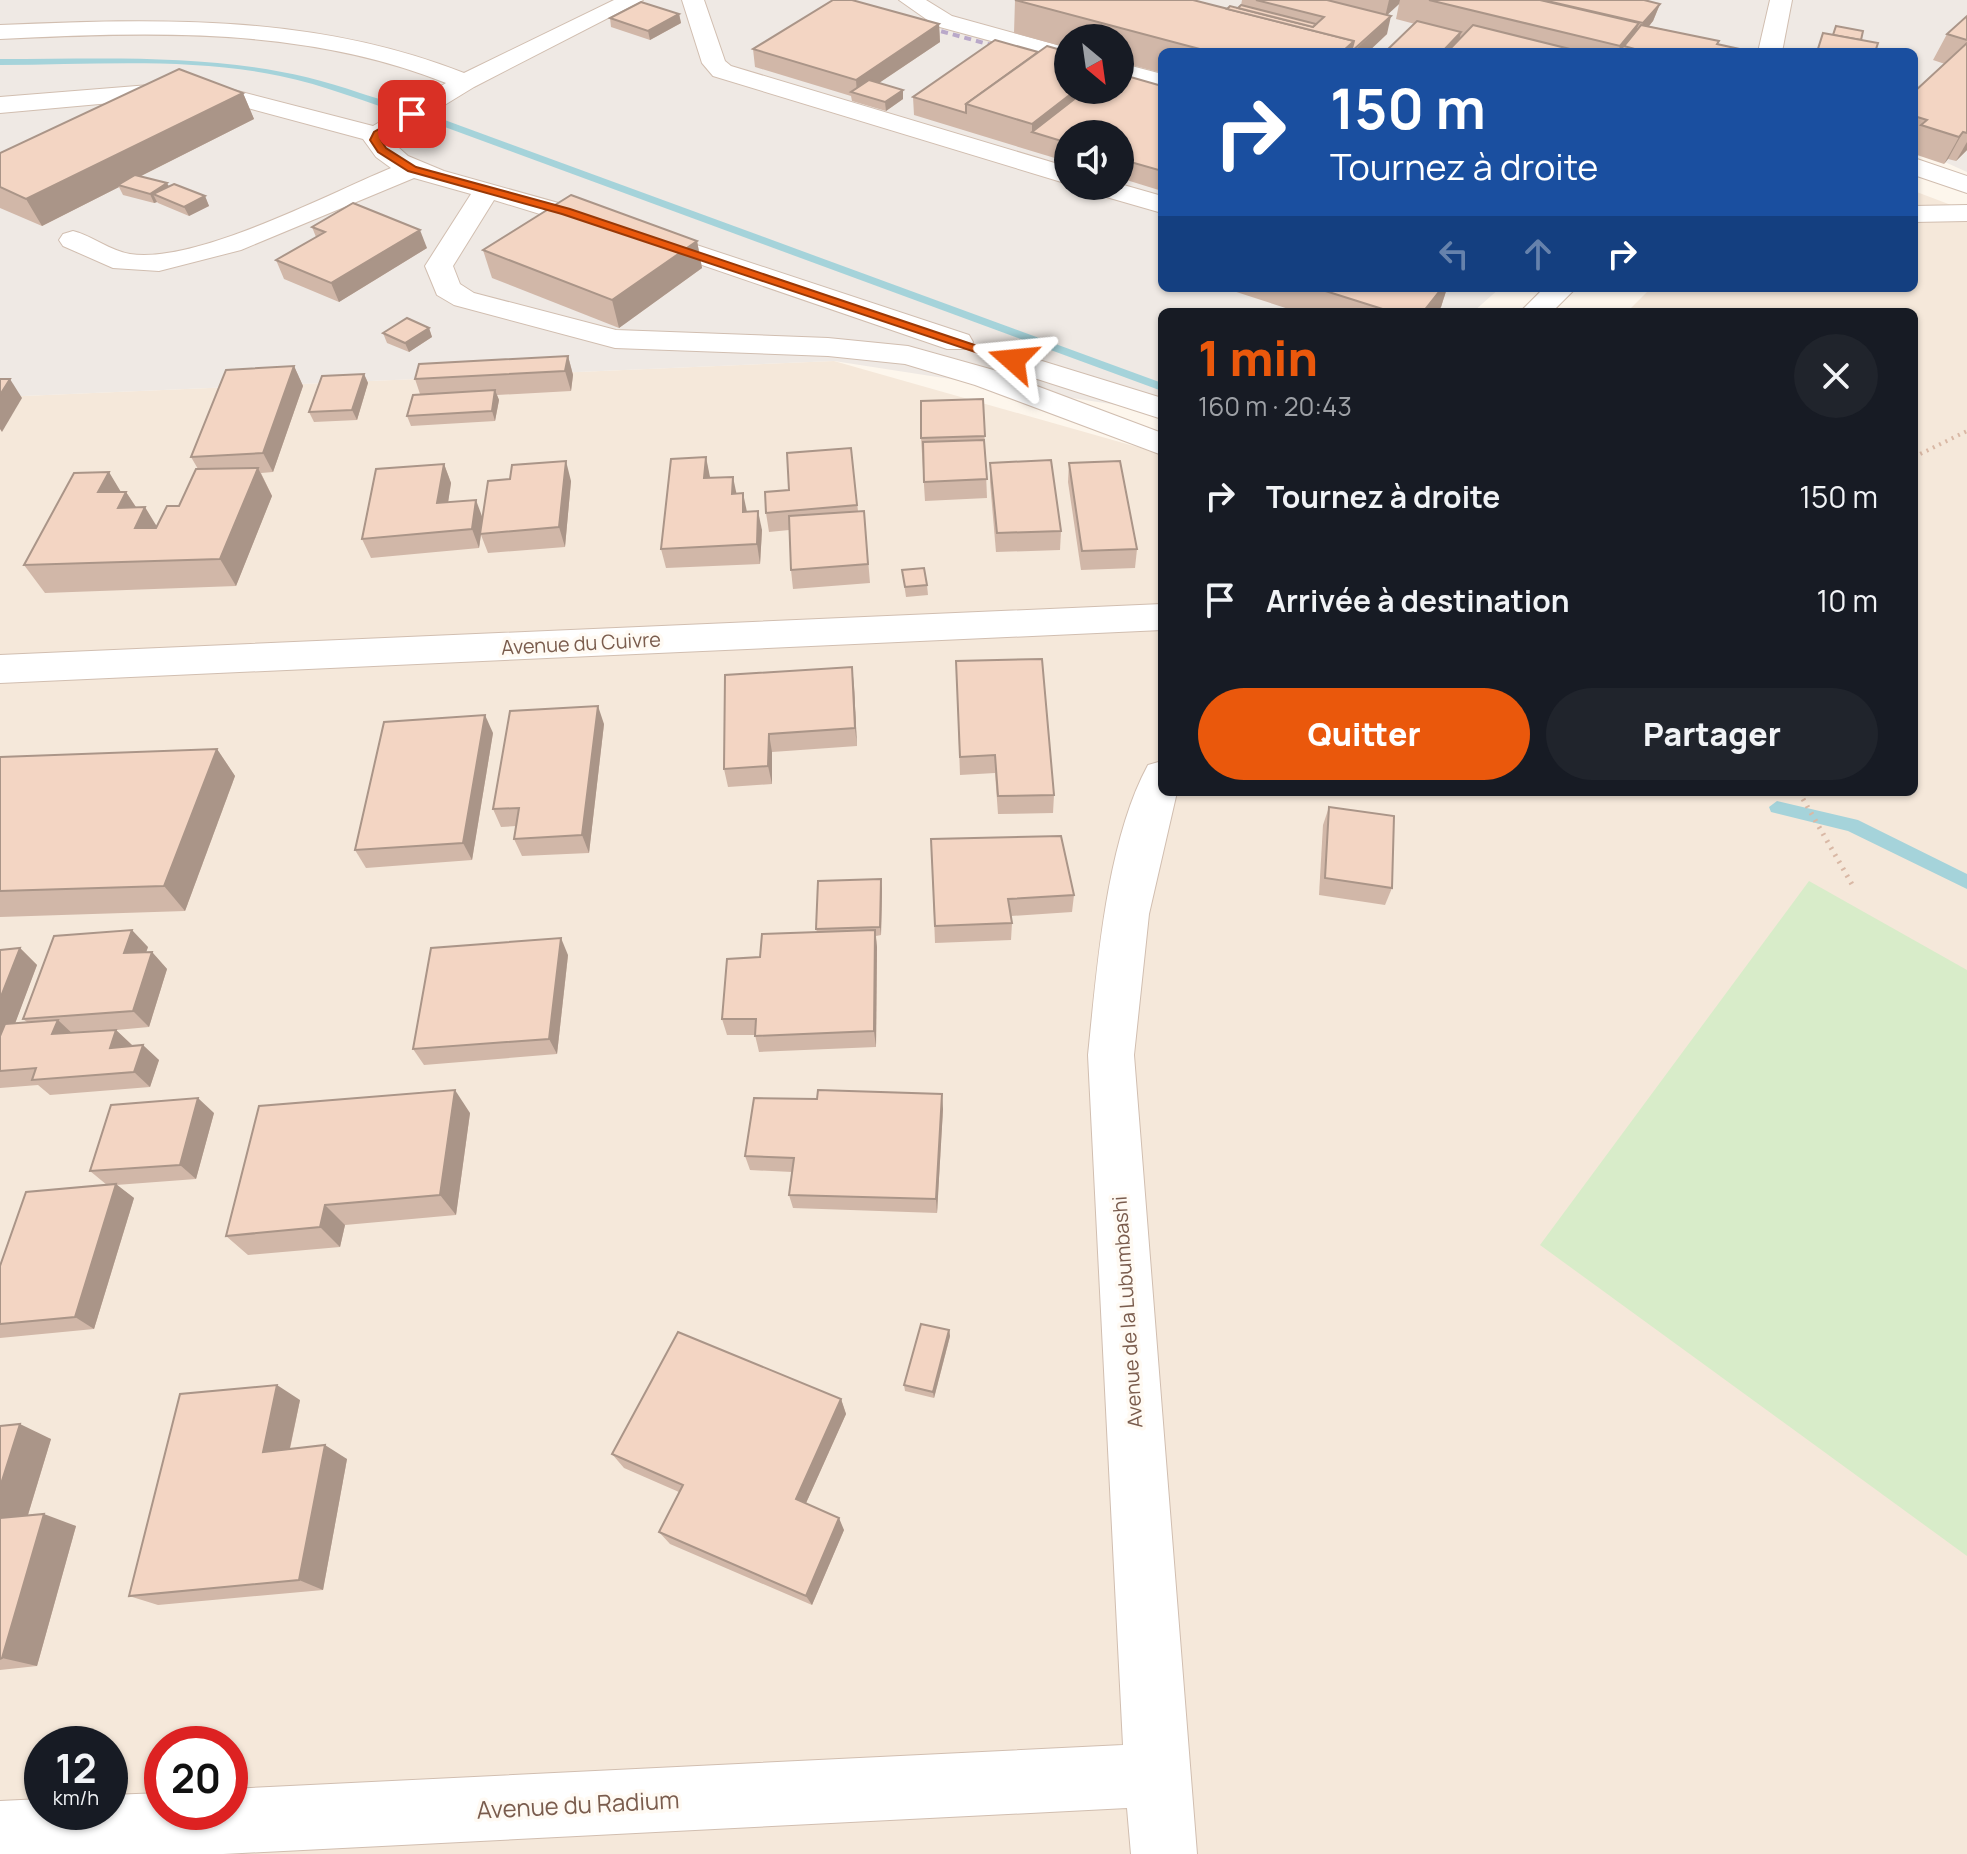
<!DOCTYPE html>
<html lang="fr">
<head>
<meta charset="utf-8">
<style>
  body { margin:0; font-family:Manrope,sans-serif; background:#20242c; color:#f1f3f6; height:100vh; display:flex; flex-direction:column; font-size:30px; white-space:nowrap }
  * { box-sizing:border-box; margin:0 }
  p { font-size:26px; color:#9ea1a6 }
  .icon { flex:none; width:44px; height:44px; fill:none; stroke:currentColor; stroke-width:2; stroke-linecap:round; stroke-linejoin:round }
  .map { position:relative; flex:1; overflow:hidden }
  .drawer { position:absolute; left:1158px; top:308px; width:760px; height:488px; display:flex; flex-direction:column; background:#171b24; border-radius:12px; box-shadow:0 2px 6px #0004 }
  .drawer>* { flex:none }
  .hud { position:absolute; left:1158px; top:48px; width:760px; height:244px; border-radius:12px; box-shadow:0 2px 6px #0004; background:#1a4fa0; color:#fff; overflow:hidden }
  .needle { width:52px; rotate:151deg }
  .fabs { position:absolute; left:1054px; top:24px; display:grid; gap:16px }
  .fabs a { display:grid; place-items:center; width:80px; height:80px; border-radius:50%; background:#171b24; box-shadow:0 2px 6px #0004; font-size:40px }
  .speed { position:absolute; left:24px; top:1726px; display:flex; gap:16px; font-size:40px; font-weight:700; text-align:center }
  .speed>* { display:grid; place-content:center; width:104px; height:104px; border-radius:50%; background:#171b24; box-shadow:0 2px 6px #0004; line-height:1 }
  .speed small { font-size:20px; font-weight:400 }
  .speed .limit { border:12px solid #d22; background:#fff; color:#111 }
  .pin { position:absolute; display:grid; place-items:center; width:68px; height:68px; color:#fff; margin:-34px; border-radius:16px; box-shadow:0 4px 12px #0006 }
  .me { position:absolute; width:88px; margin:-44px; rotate:288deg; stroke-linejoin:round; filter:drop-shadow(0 0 6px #0008) }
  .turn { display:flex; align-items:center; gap:28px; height:168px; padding:0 40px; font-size:36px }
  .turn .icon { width:104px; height:104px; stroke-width:2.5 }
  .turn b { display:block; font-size:56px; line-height:68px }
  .lanes { display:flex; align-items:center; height:76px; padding:0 40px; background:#0003; justify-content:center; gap:40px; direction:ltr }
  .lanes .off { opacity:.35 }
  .round { display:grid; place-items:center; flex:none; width:84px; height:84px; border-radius:42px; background:#20242c }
  .summary { display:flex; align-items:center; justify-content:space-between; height:136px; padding:0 40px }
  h1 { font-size:48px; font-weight:800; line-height:60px; color:#ea580c }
  .cta { display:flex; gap:16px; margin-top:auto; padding:16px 40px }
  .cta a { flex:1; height:92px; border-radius:48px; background:#ea580c; color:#fff; font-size:32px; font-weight:800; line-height:92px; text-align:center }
  .cta a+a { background:#20242c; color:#f1f3f6 }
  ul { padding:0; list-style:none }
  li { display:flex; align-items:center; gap:24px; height:104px; padding:0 40px }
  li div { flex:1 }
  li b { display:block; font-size:30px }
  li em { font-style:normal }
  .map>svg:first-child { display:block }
  .residential { fill:#f5e8da; fill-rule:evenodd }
  .industrial { fill:#efe9e4; fill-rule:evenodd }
  .green { fill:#d8ecc9 }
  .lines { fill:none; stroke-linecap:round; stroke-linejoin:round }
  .stream { fill:#a5d3da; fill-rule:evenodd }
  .minor-casing { stroke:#d1beb0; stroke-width:2 }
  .path-far1 { stroke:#d9b8a5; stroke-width:4; stroke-dasharray:2 5; stroke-linecap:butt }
  .path { stroke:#d9b8a5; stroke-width:5; stroke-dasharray:2 6; stroke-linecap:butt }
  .minor { fill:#fff; fill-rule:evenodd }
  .rail { stroke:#b9a8c9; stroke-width:4; stroke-dasharray:7 5; stroke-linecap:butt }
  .wall { fill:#d1b7a8 }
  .shaded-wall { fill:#aa9588 }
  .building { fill:#f3d5c3; stroke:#aa9588; stroke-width:2 }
  .route { fill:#ea580c; stroke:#983908; stroke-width:2 }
  .labels { text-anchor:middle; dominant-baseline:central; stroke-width:7; stroke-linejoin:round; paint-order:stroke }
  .street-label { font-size:20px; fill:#7a5c4d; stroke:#fffaf3 }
  .near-street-label { font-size:24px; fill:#7a5c4d; stroke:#fffaf3 }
</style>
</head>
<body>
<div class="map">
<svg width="1967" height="1854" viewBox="0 0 1967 1854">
  <rect width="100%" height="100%" fill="#fdf6ec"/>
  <path class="residential" d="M1914,191L1967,211V1854H0V397L834,361L1162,454V792H1914V312H1627L1651,288H1914ZM42,1744H110V1812H42ZM162,1744H230V1812H162Z"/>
  <path class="industrial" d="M0,0H1967V172L1914,148V52H1162V288H1500L1473,312H1162V412L834,361L0,397ZM1068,38H1120V90H1068ZM1068,134H1120V186H1068Z"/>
  <polygon class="green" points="1809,881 1967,970 1967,1556 1540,1245"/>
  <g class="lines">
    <g class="stream">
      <path d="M0,59C124,59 241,51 360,93C378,99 402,104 417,114L408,116C366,102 324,85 280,76C189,57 93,65 0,65Z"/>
      <polygon points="423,115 431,115 1162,383 1162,391 423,119"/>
      <polygon points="1777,801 1858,820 1967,874 1967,889 1848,831 1771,812 1769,807"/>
    </g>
    <g class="minor-casing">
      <g id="minor">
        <path d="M614,0H643L474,87L389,139L408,156L444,171L630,223L969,335L973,342L969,349H947L667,253L494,200L453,266L460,284L474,293L616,330L828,338L908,346L997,371L1162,433V455L975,385L905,364L828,356L615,348L454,305L437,295L425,266L471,194L414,178L241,250L159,271L113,268L63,246L59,240L63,234L73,231C93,236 110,251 130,254C196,264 328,194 391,168L376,157L363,139L199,95L0,113V97L199,81L373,126L446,83C303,26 151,32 0,39V25C158,18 314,14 464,73Z"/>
        <polygon points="682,0 704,0 725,61 731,66 1068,167 1068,184 713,76 702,63"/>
        <polygon points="899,0 926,0 952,16 1068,48 1068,62 936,26"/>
        <polygon points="1770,0 1792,0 1782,52 1758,52"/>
        <polygon points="1120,63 1162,74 1162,89 1120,78"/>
        <polygon points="1914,158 1967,176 1967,193 1914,175"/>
        <polygon points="1120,184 1162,196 1162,213 1089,192 1085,186"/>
        <polygon points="1967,205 1967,221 1914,222 1914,206"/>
        <polygon points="1544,288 1576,288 1552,312 1520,312"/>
        <polygon points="1042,361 1162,398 1162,419 1031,377 1026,370 1031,363"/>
        <polygon points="1162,604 1162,630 0,683 0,655"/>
        <path d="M1162,761V792H1177L1149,914L1134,1055L1197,1854H1131L1127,1808L223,1854H0V1801L42,1799V1812H110V1795L162,1793V1812H230V1789L1123,1745L1088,1055C1097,968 1106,842 1148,765Z"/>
      </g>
    </g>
    <polyline class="path-far1" points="1914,457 1967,431"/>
    <polyline class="path" points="1799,792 1853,886"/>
    <use href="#minor" class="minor"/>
    <polyline class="rail" points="918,25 1010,50"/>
  </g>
  <g class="wall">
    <polygon points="1015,0 1206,2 1205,3 1227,9 1238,8 1241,5 1242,0 1644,0 1660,4 1653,21 1649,26 1719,41 1718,44 1744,52 1385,52 1415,24 1396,19 1399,4 1387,15 1387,34 1368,52 1162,52 1162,73 1120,62 1120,38 1068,38 1068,48 1014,33"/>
    <polygon points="679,14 681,23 650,40 611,27 610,18"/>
    <polygon points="1967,16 1967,150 1956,161 1948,159 1944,164 1914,154 1914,92 1945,64 1933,60 1947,34"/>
    <polygon points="939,24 940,42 879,83 903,99 886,111 852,101 851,96 755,67 753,49"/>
    <polygon points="1162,86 1162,191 1120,178 1120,134 1068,134 1068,162 914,115 913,97"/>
    <polygon points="243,93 254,119 141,176 169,186 205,196 209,206 189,216 158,203 157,202 154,203 123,195 119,187 42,226 0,208 0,153"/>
    <polygon points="312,227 427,248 339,302 284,279 276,260 316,237"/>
    <polygon points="697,241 702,268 619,328 492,278 483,250"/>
    <polygon points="1224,288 1447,288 1441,307 1437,312 1298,312"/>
    <polygon points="429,328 432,337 409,352 387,343 383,333"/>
    <polygon points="568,356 573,375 571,391 497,395 499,400 495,421 411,426 407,416 420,394 415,379"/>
    <polygon points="294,366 303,386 273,472 261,473 272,496 236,586 45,593 24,565 121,492 126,492 136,507 157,526 179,506 198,469 191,457"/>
    <polygon points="364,374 368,383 357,420 314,422 309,412"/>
    <polygon points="983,399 987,498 925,501 921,438"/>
    <polygon points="851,448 858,511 864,511 870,583 793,589 791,570 789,530 769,532 766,513 789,490"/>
    <polygon points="990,463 1061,531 1060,550 996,552 990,482"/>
    <polygon points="1069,463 1137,549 1135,568 1081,570 1068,482"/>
    <polygon points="444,464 451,483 448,502 483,519 571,481 565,547 488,553 481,535 479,548 371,558 362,539"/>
    <polygon points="710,478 736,494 746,512 762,530 760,564 666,568 661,549"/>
    <polygon points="902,570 927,585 928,595 906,597"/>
    <polygon points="956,661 1054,795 1053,813 998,814 995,773 960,775"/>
    <polygon points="725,675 854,686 857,746 772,752 772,784 728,787 724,769"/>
    <polygon points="604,724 589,853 522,856 514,839 516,826 501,827 493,809"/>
    <polygon points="493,733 472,860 366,868 355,850"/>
    <polygon points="217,749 235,776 185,911 0,917 0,757"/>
    <polygon points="1329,807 1392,888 1385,905 1319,895 1323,825"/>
    <polygon points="931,839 1074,895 1072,912 1011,916 1012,923 1011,940 935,943"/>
    <polygon points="882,888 881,935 876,936 877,947 876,1047 759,1052 755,1035 727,1035 722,1019 760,957 817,932 816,929"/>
    <polygon points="148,947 146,952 152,952 167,969 149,1027 116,1030 133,1046 159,1060 150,1087 50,1095 38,1085 0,1088 0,950 20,948 37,965 15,1023 27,1022 23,1019"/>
    <polygon points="568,955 557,1054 424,1065 413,1049"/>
    <polygon points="943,1109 937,1213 793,1208 789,1195 792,1172 750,1170 745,1156"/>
    <polygon points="214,1113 196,1179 116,1185 134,1198 94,1329 0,1338 0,1266 107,1185 90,1171"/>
    <polygon points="470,1113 456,1215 345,1225 340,1247 248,1255 226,1236"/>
    <polygon points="949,1330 950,1336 934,1398 905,1391 904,1385"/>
    <polygon points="841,1399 846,1414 806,1503 844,1530 812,1605 670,1544 659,1532 679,1492 624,1468 612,1454"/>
    <polygon points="300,1400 290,1449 347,1459 323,1590 158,1605 129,1596"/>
    <polygon points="0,1426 51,1439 28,1515 76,1526 37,1666 0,1670"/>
  </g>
  <g class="shaded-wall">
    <polygon points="1389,0 1400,0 1399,4 1385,17"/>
    <polygon points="1660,4 1653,21 1637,41 1643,23"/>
    <polygon points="679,14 681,23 650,40 648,31"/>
    <polygon points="1391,16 1387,34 1368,52 1353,52"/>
    <polygon points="1639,23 1630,48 1624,46 1622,52 1618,52 1620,46"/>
    <polygon points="939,24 940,42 861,95 857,94 856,80"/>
    <polygon points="1461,32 1457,50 1455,52 1442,52"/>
    <polygon points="1354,41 1351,52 1342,52"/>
    <polygon points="903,90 903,99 886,111 885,102"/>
    <polygon points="1076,90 1108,90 1032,132 1032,124"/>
    <polygon points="243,93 254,119 121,186 118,185 119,187 42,226 26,199"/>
    <polygon points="1963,132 1948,159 1944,164 1959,137"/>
    <polygon points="1967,142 1967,150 1956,161"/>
    <polygon points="167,183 172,192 153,194 157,202 154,203 150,194"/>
    <polygon points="205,196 209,206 189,216 184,207"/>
    <polygon points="420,230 427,248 339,302 331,283"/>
    <polygon points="697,241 702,268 619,328 612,300"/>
    <polygon points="1442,288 1447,288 1441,307 1437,312 1423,312"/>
    <polygon points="429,328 432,337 409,352 405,343"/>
    <polygon points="568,356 573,375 571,391 565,371"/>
    <polygon points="294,366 303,386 273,472 263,453"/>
    <polygon points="364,374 368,383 357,420 352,410"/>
    <polygon points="10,379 22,398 2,432 0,429 0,395"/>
    <polygon points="495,390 499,400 495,421 492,411"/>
    <polygon points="706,457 710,477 708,497 704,478"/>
    <polygon points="566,461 571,481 565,547 559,527"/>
    <polygon points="444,464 451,483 445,523 437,503"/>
    <polygon points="258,468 272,496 236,586 220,559"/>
    <polygon points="109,472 124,497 126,492 141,515 145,507 162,535 152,556 98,492"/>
    <polygon points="733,477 737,496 732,494"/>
    <polygon points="743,493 747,512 743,512"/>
    <polygon points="476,500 483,519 479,548 472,529"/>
    <polygon points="758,511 762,530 760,564 757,544"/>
    <polygon points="852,667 854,686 857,746 855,728"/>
    <polygon points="598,706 604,724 589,853 582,835"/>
    <polygon points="485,715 493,733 472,860 463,843"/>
    <polygon points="769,734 772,752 772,784 768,766"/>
    <polygon points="217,749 235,776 185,911 164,886"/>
    <polygon points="881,879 882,888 881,935 880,927"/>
    <polygon points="132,930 148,947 140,970 124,953"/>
    <polygon points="875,930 877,947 876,1047 874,1031"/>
    <polygon points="561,938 568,955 557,1054 549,1039"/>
    <polygon points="20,948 37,965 7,1045 0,1039 0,999"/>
    <polygon points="152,952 167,969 149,1027 133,1011"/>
    <polygon points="58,1020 75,1036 52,1034"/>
    <polygon points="116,1030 133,1046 110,1048"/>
    <polygon points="143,1045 159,1060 150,1087 134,1072"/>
    <polygon points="455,1090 470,1113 456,1215 440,1195"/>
    <polygon points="942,1094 943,1109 937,1213 936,1199"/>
    <polygon points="198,1098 214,1113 196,1179 180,1165"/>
    <polygon points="116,1184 134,1198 94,1329 75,1317"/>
    <polygon points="325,1205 345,1225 340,1247 320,1227"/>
    <polygon points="949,1330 950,1336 934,1398 933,1392"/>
    <polygon points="277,1385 300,1400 286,1466 263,1452"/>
    <polygon points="841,1399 846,1414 802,1512 796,1499"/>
    <polygon points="20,1424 51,1439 23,1531 0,1523 0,1487"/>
    <polygon points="325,1445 347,1459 323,1590 299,1580"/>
    <polygon points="44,1514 76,1526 37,1666 2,1658"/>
    <polygon points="839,1518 844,1530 812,1605 806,1596"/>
  </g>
  <g class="building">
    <polygon points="833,0 852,0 939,24 856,80 753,49"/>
    <polygon points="1015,0 1193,0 1354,41 1342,52 1211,52"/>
    <polygon points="1256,0 1327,0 1391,16 1351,52 1354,41 1227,9 1230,6 1313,27 1324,17"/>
    <polygon points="1429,0 1540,0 1639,23 1620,46"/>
    <polygon points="1543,0 1644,0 1660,4 1643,23"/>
    <polygon points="641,2 679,14 648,31 610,18"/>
    <polygon points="1241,5 1316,24 1313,27 1238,8"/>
    <polygon points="1967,16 1967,40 1947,34"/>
    <polygon points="1417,21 1461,32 1442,52 1385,52"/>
    <polygon points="1473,25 1582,52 1447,52"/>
    <polygon points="1641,25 1719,41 1717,44 1744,50 1743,52 1645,52 1624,46"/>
    <polygon points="1836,26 1863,31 1861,40 1833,35"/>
    <polygon points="1823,33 1878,43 1875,52 1817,52"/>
    <polygon points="995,40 1038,52 966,104 966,113 913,97"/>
    <polygon points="1967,43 1967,133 1963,132 1959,137 1921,125 1927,120 1914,116 1914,92"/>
    <polygon points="1047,46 1068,52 1068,90 1076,90 1032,124 966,104"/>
    <polygon points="179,69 243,93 26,199 0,187 0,153"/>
    <polygon points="1120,74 1162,86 1162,171 1120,159 1120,134 1068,134 1068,143 1032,132 1086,90 1120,90"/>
    <polygon points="869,80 903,90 885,102 851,92"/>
    <polygon points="135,175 167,183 150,194 118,185"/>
    <polygon points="174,184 205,196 184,207 153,194"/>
    <polygon points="571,195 697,241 612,300 483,250"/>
    <polygon points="353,203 420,230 331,283 276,260 325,232 312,227"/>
    <polygon points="1316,288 1442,288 1423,312 1392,312"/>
    <polygon points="407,318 429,328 405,343 383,333"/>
    <polygon points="568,356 565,371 415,379 419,364"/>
    <polygon points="294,366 263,453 191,457 226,370"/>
    <polygon points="364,374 352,410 309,412 322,376"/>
    <polygon points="0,379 10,379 0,395"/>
    <polygon points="495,390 492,411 407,416 413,395"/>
    <polygon points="983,399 985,436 921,438 921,401"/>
    <polygon points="984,440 987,479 924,482 923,442"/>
    <polygon points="851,448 857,505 766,513 765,492 789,490 787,453"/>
    <polygon points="706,457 704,478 733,477 732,494 743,493 743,512 758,511 757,544 661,549 671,459"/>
    <polygon points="1051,460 1061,531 997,533 990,463"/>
    <polygon points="566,461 559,527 480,534 488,481 510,479 512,465"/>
    <polygon points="1120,461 1137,549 1082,551 1069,463"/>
    <polygon points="444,464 437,503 476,500 472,529 362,539 376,469"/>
    <polygon points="258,468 220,559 24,565 74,473 109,472 98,492 126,492 118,508 145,507 135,528 156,528 167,506 179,506 196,469"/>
    <polygon points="864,511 868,564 791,570 789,516"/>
    <polygon points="924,568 927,585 905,587 902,570"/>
    <polygon points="1042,659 1054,795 998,796 995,755 960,757 956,661"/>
    <polygon points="852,667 855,728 769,734 768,766 724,769 725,675"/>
    <polygon points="598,706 582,835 514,839 519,808 493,809 510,711"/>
    <polygon points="485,715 463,843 355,850 384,722"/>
    <polygon points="217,749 164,886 0,891 0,757"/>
    <polygon points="1329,807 1394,816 1392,888 1325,878"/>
    <polygon points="1061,836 1074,895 1008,899 1012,923 935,926 931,839"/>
    <polygon points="881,879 880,927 816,929 818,881"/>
    <polygon points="132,930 124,953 152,952 133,1011 23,1019 54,936"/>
    <polygon points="875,930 874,1031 755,1036 756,1019 722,1019 727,959 760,957 762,934"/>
    <polygon points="561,938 549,1039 413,1049 431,948"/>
    <polygon points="20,948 0,999 0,950"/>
    <polygon points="58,1020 52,1034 116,1030 110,1048 143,1045 134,1072 32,1080 36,1068 0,1071 0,1036 5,1024"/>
    <polygon points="455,1090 440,1195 325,1205 320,1227 226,1236 259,1106"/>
    <polygon points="818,1090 942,1094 936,1199 789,1195 794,1158 745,1156 754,1098 817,1099"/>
    <polygon points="198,1098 180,1165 90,1171 111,1105"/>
    <polygon points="116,1184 75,1317 0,1324 0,1266 26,1192"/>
    <polygon points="921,1324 949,1330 933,1392 904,1385"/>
    <polygon points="678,1332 841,1399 796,1499 839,1518 806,1596 659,1532 683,1485 612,1454"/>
    <polygon points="277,1385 263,1452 325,1445 299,1580 129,1596 180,1394"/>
    <polygon points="20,1424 0,1487 0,1426"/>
    <polygon points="44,1514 2,1658 0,1659 0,1518"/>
  </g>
  <polygon class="route" points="408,112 417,114 381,140 386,148 416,167 570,209 1019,360 1008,363 562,214 408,171 378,152 370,140 374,132"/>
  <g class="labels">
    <g class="street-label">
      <text transform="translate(581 643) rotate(-3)">Avenue du Cuivre</text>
      <text transform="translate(1127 1312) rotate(-94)">Avenue de la Lubumbashi</text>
    </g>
    <g class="near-street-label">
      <text transform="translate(578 1804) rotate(-3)">Avenue du Radium</text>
    </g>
  </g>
</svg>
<div class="fabs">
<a><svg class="needle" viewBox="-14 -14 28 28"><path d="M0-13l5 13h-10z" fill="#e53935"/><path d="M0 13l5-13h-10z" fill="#9ea1a6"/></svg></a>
<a><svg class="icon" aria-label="sound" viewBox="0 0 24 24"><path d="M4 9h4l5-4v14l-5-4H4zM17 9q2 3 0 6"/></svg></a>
</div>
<div class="speed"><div>12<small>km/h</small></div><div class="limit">20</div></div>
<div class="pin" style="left:412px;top:114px;background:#d93025"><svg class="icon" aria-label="arrive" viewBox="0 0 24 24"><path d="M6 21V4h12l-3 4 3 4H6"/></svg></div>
<svg class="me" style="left:1013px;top:360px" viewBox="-20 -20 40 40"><path d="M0-17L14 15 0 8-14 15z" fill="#ea580c" stroke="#fff" stroke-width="4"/></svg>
<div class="hud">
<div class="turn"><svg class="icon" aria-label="right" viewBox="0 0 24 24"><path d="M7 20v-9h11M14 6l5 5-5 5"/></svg><div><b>150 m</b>Tournez à droite</div></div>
<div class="lanes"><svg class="icon off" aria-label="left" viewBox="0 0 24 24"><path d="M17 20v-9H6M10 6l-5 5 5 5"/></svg><svg class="icon off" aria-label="ahead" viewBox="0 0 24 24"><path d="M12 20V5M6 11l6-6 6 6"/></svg><svg class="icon" aria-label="right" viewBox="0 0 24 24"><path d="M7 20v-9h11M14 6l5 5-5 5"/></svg></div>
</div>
<section class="drawer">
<div class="summary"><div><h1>1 min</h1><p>160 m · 20:43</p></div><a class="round"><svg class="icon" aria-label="close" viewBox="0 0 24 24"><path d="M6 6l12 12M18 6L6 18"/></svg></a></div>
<ul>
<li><svg class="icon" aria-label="right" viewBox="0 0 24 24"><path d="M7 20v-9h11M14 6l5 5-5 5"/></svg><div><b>Tournez à droite</b></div><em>150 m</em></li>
<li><svg class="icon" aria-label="arrive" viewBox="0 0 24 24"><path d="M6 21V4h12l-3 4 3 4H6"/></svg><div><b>Arrivée à destination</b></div><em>10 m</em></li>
</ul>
<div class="cta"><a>Quitter</a><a>Partager</a></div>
</section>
</div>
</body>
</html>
